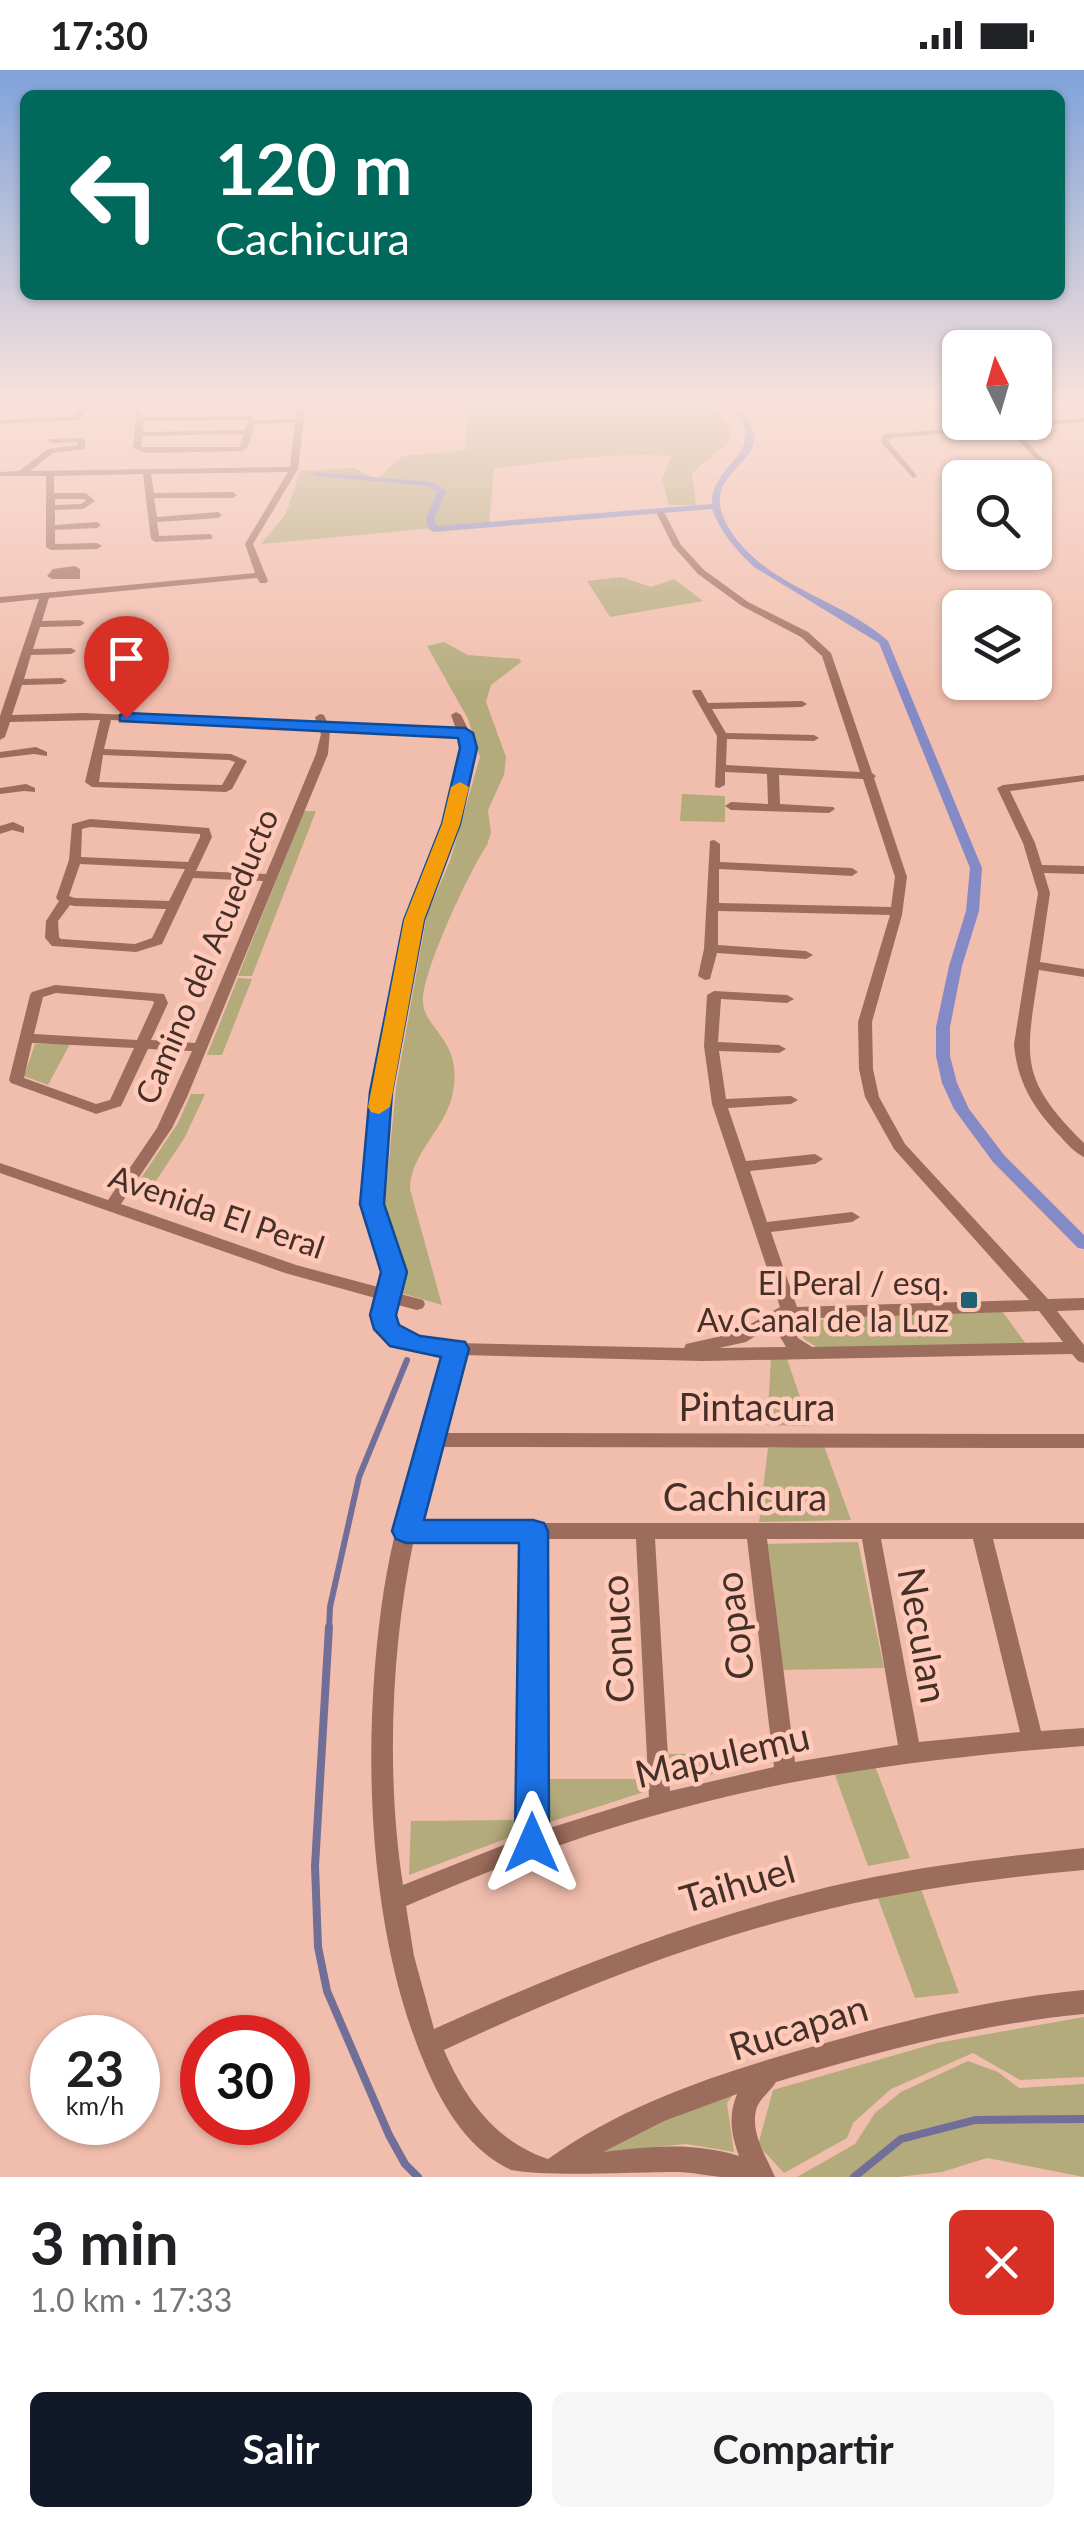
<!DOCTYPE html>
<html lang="es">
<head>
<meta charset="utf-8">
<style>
  body { margin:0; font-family:Lato,sans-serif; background:#f6f6f6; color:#202124; height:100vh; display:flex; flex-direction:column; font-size:38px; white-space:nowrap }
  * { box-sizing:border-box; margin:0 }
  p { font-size:32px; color:#757577 }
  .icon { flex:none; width:55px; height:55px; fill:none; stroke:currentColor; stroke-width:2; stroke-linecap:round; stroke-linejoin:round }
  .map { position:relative; height:2107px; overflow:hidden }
  .panel { display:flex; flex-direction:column; background:#fff; flex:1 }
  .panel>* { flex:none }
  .banner { position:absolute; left:20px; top:20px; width:1045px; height:210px; border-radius:15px; box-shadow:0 2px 8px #0004; background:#00695c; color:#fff; overflow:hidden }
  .needle { width:65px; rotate:355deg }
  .tools { position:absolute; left:942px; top:260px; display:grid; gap:20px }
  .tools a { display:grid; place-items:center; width:110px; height:110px; border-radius:15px; background:#fff; box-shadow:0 2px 8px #0004; font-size:50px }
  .speed { position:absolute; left:30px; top:1945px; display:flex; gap:20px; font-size:50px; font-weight:700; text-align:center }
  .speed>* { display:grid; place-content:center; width:130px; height:130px; border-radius:50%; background:#fff; box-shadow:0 2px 8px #0004; line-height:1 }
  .speed small { font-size:25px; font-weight:400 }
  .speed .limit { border:15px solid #d22; background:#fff; color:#111 }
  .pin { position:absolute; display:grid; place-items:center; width:85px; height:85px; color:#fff; margin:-102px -42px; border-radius:50% 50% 50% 0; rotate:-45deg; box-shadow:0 0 10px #0007 }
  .pin .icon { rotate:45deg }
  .me { position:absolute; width:110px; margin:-55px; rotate:0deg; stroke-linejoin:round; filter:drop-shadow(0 0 8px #0008) }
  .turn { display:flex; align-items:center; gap:35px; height:210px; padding:0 30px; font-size:45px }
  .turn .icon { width:130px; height:130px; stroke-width:2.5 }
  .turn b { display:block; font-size:70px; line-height:85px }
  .round { display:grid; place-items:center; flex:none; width:105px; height:105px; border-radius:15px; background:#f6f6f6 }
  .summary { display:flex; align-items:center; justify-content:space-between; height:170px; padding:0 30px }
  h1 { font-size:60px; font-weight:700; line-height:75px }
  .cta { display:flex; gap:20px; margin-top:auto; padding:20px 30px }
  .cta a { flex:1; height:115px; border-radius:15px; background:#111827; color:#fff; font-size:40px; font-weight:700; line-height:115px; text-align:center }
  .cta a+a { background:#f6f6f6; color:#202124 }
  .status { display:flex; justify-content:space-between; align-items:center; height:70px; padding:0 50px; background:#fff; direction:ltr }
  .status svg { height:28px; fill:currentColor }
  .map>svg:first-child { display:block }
  .green { fill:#b3ab7c }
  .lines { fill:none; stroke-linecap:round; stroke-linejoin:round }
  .stream-far1 { stroke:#716f97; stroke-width:6 }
  .stream { stroke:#716f97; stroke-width:8 }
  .canal { fill:#848ac6; fill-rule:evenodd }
  .minor { fill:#9c6c5c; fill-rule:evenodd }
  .route { fill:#1a73e8; stroke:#114b97; stroke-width:2.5 }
  .slow { fill:#f59e0b }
  .poi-dot { fill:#1d6274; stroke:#ffcab9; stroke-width:4 }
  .labels { text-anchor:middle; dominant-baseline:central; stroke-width:9; stroke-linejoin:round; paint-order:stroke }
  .street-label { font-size:32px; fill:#443029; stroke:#ffcab9 }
  .poi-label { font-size:32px; fill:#443029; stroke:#ffcab9; text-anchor:end }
  .near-street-label { font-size:38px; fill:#443029; stroke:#ffcab9 }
</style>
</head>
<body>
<div class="status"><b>17:30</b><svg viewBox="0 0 49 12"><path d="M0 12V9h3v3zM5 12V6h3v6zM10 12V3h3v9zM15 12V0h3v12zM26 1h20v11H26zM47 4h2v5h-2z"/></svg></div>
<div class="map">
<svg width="1084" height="2107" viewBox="0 0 1084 2107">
  <rect width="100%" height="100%" fill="#f1bead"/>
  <g class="green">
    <path d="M468,331H711L731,361L727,374L692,403L696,435H669L662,410L671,386C613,382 552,391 494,399L489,453L261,474L286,444L300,401L355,398L376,410L402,386L465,380Z"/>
    <polygon points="621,507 651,517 674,509 703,531 610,547 587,511"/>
    <path d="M444,572L468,585L520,589L521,592L491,615L486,632L506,687L504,705L488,740L491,763L487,775C470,800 422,902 423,931C423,959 463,969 453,1022C447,1058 410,1083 410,1119L442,1235L397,1222L404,1202L384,1141L396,1017L427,844L450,791L480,687L468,649L427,576Z"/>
    <polygon points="682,724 725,726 725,752 680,751"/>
    <polygon points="304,741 316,741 252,906 238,906"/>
    <polygon points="238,908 252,909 222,985 207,985"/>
    <polygon points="35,974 70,974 48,1015 24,1006"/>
    <polygon points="191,1024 205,1024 185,1067 150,1120 135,1117 178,1053"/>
    <path d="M1002,1241L1026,1274L819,1279L804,1269L799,1260C819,1237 966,1242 1002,1241Z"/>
    <polygon points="771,1289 787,1289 810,1356 767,1355"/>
    <polygon points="824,1376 851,1450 759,1452 768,1378"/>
    <polygon points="858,1472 884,1598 781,1600 762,1474"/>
    <polygon points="763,1683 764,1691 670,1715 666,1684"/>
    <polygon points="875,1696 910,1788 868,1796 835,1705"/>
    <polygon points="543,1709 644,1709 644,1722 544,1754"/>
    <polygon points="516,1750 516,1765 409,1805 411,1751"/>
    <polygon points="921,1819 959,1923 915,1928 877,1826"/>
    <polygon points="1084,1947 1084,2007 1020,2010 973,1983 891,2019 853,2053 847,2068 784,2103 758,2075 773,2020 937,1973"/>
    <polygon points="968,1991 998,2002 1019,2018 1084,2014 1084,2107 987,2088 942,2102 898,2107 797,2107 855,2074 875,2043 901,2022"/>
    <polygon points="741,2014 727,2033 734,2082 686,2074 595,2083"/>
  </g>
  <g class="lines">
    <polyline class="stream-far1" points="329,1559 330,1537 359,1407 407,1290"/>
    <g class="stream">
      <polyline points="329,1557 315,1796 318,1877 327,1921 389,2065 405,2094 418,2107"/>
      <polyline points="854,2107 901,2069 975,2050 1084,2049"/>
    </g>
    <path class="canal" d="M726,331H734C741,340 752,352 754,364C758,399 696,405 730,460C766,517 840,528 888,571L982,798L979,841L962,896L950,957V986L957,1013L969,1039L1004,1085L1084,1165V1179L1078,1178L993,1092L954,1039L942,1013L936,986V957L949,896L966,841L970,798L879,573L754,497C736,480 721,463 712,439L433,462L429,459L426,449L437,422L427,416L316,406L312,404L316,402L432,412L446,421L434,449L437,456L712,434C710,402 752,386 745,359C742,349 732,340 726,331Z"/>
    <g class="minor">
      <polygon points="82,331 93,335 79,350 0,354 0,350 74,346 84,336 0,336 0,332"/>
      <polygon points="144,331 208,331 204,333 147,334"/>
      <path d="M298,331H306L298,399L253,474L268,511L266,513H260L257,508L49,528L42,551L80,550L85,553L80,556L40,557L33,579L71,578L76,581L71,584L31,585L24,609L62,608L67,611L62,614L22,615L12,645L83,643L317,653L315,647L320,644L324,645L328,654L456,659L451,645L456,642L461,645L470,663L469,665L474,678L457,754L420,850L388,1022L379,1104L380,1134L402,1203L397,1223L423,1230L425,1234L423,1238L417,1240L394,1234L391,1245L399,1261L422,1270L456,1273L684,1278L686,1274L735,1263L780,1237L712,1034L704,976L707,925L714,921L787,925L794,929L787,933L721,929L718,972L779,975L786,979L779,983L719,981L726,1029L791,1026L798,1030L791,1034L728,1038L746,1091L815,1084L823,1089L815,1094L750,1101L767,1152L852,1142L860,1147L852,1152L771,1162L797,1237L1029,1230L894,1079L865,1027L859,999L858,952L890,845L718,841V875L806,881L813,885L806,889L717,883L710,909L705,910L698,906L704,879L710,771L714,770L720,774V792L852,798L858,802L852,806L719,799V833L891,837L895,807L863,709L779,705L780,734L833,737L835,739L829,743L731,740L725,736L731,732L768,734L767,704L725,702V715L719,718L715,717L717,666L692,622L693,620H701L708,633L802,631L807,634L802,637L712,639L726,663L814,665L819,668L814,671L727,669L726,695L860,702L822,586L801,567L742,536L698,504L673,476L657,444L661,441L665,444L681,475L704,500L748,532L808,562L831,583L872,703L876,706L874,708L907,807L902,845L872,952L873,999L879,1027L905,1074L1048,1229L1084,1228V1240L1057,1241L1084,1275V1293L1078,1291L1072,1284L703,1291L463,1285L440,1363L1084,1364V1378L437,1377L417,1453H1084V1469H993L1041,1661L1084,1658V1676C934,1687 786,1706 642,1749C561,1772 483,1803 406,1836L414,1886L434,1959C562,1901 692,1850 828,1817C912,1797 998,1787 1084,1778V1800C998,1808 913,1819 829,1839C695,1871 568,1922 444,1980C465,2029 496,2072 548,2089C633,2029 730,2000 829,1972C913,1948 997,1928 1084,1920V1944C979,1954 877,1982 776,2012C771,2021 761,2027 757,2037C749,2061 766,2086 775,2107C757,2107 739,2107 722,2107C707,2106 692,2102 677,2102C633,2102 549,2107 511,2100C469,2080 444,2039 426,1997C366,1859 361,1668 384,1519C397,1439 423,1362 446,1284L420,1282L386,1269L375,1245L379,1229L285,1203L0,1103V1093L108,1130L157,1058L192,981L148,979L121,1036L96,1044L91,1042L11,1013L9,1010L30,925L32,922L55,915L164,924L168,933L151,970L195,973L263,811L193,808L162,874L136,882L52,876L45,868L46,851L59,831L56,828L69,790L72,754L90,749L209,758L212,767L196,801L266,804L316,684L321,664L319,660L111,650L104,679L231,684L247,691L232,719L226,722L92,717L85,712L100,650L10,652L5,667L0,670V646L39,529L0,533V527L255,503L245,474L288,402L151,404L154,423L233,422L237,425L233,428H154L157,447L218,442L222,445L218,448L157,452L159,466L209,464L212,465V469L155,472L151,469L143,404L54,406V423H86L95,431L83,439L55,440V455L97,452L101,455L97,458L55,460V474L97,473L102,476L97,479L51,480L46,477V406H0V402L19,401L48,379L78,375L77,372L52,373L48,371L49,369L81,368L85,370V379L53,383L30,401L290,397L295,353L254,354C252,362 251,377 243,381L146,383L133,378L136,349L133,343L140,341L143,347L252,346L255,350L296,349ZM247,350L245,360L143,362L144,351ZM243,364L240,377H141L142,366ZM55,429H84L86,431L81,434L55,435ZM330,660L458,666L462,678L445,754L408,850L374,1022L363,1104L364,1134L386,1203L382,1218L296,1195L121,1134L172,1058L187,1027L328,684ZM103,685L229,690L235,692L222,715L99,712ZM90,757L200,764V767L188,792L81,787L82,759ZM80,794L185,799L169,831L75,828L69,826ZM70,835L74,836L166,839L152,868L135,874L61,869L59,867L58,851ZM56,923L153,931L154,933L137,970L34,964L43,927ZM32,973L134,978L110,1030L96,1034L24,1008ZM1039,1241L1063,1272L812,1277L798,1268L794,1261L798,1257L817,1252L819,1248ZM783,1249L776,1260L786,1277L719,1278L746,1272ZM414,1469H523L521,1768L403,1815C386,1706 391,1577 414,1469ZM543,1469H636L649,1727L543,1760ZM655,1469H747L774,1697L670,1721ZM767,1469H862L898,1675L795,1692ZM881,1469H973L1020,1662L919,1672ZM737,2024C728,2046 731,2064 739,2086C695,2072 649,2076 603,2082L664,2051Z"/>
      <polygon points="1084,348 1084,352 1015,358 1044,391 1040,393 1007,359 890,368 889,372 917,406 913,408 881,372 882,366 886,364"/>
      <polygon points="75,496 80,499 80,509 52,509 47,506 53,499"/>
      <polygon points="36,677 47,682 47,686 34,684 0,688 0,682"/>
      <path d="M1084,705V711L1010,721L1035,773L1042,795L1084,796V804L1044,803L1050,823L1040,892L1084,899V907L1039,900C1026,987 1017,1007 1084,1073V1087C1074,1082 1067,1074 1060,1066C1034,1039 1017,1012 1014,974L1038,823L1023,773L997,718L1003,715Z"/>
      <polygon points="26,714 35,718 35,722 24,721 0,724 0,718"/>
      <polygon points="13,752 24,757 24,763 12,760 0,764 0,756"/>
    </g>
  </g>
  <linearGradient id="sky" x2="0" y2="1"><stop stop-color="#80a3da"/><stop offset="0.53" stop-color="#f9e2da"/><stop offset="1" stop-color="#f9e2da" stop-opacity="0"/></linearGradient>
  <rect width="1084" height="626" fill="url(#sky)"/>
  <polygon class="route" points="126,643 465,658 473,663 477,678 460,754 424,850 392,1022 384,1134 407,1202 396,1245 399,1255 420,1266 465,1272 469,1279 424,1450 533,1450 544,1453 548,1461 549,1773 544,1784 532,1788 520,1784 515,1773 519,1473 406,1473 396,1469 392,1461 441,1287 390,1276 374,1259 370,1245 381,1202 360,1134 370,1022 404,850 442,754 460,678 458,668 120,651 120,645"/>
  <polygon class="slow" points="460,712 469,717 460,754 424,850 390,1037 379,1044 371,1042 368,1037 404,850 442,754 451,717"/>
  <rect class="poi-dot" x="959" y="1220" width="20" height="20" rx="5"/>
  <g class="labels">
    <g class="street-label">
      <text transform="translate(206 886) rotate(-67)">Camino del Acueducto</text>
      <text transform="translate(217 1141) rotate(19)">Avenida El Peral</text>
    </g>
    <g class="poi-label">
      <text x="949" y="1212">El Peral / esq.<tspan x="949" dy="37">Av.Canal de la Luz</tspan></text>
    </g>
    <g class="near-street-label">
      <text x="757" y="1336">Pintacura</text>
      <text x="745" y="1426">Cachicura</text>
      <text transform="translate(733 1556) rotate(-97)">Copao</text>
      <text transform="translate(924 1565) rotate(80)">Neculan</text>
      <text transform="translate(616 1569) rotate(-93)">Conuco</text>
      <text transform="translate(722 1684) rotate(-13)">Mapulemu</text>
      <text transform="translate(737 1813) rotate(-16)">Taihuel</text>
      <text transform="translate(798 1956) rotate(-17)">Rucapan</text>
    </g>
  </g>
</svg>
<div class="tools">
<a><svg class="needle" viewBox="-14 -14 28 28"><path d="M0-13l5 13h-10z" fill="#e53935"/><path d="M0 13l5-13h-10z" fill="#757577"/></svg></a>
<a><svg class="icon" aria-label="search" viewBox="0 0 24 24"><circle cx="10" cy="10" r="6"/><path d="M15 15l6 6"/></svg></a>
<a><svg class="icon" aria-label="layers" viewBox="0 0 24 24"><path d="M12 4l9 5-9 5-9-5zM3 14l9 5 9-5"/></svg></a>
</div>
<div class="speed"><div>23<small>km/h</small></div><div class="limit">30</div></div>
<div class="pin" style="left:126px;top:648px;background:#d93025"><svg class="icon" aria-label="arrive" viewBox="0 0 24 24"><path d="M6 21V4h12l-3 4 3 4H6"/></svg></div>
<svg class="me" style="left:532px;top:1773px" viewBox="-20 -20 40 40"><path d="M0-17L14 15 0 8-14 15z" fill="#1a73e8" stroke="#fff" stroke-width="4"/></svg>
<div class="banner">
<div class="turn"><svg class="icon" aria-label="left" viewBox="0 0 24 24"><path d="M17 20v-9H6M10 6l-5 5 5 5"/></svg><div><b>120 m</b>Cachicura</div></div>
</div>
</div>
<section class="panel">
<div class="summary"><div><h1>3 min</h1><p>1.0 km · 17:33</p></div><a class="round" style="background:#d93025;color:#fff"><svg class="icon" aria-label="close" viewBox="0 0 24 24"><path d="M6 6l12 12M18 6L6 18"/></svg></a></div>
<div class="cta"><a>Salir</a><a>Compartir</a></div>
</section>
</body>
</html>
